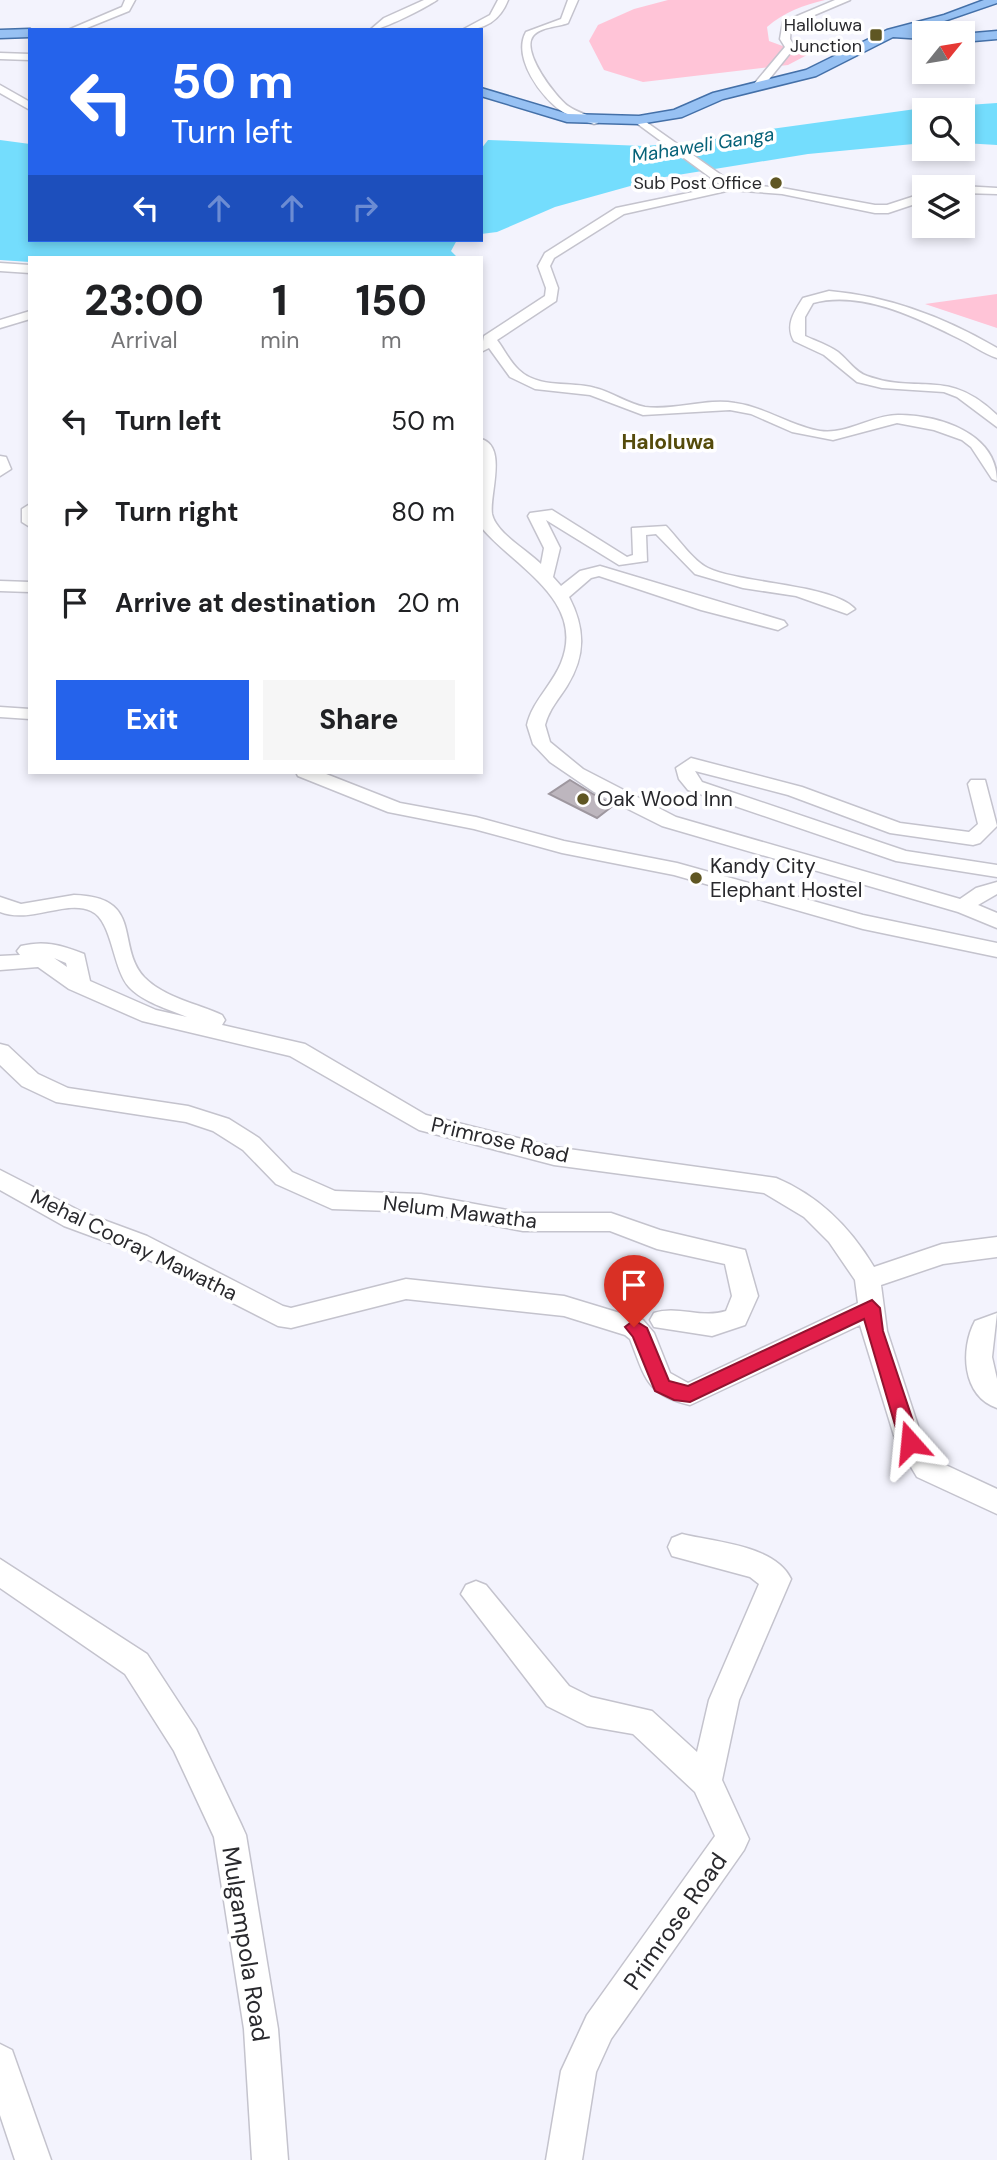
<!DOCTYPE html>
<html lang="en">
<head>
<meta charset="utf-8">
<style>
  body { margin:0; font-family:"DM Sans",sans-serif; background:#f6f6f6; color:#202124; height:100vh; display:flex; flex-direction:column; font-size:26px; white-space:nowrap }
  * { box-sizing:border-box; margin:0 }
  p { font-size:23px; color:#757577 }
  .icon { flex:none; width:38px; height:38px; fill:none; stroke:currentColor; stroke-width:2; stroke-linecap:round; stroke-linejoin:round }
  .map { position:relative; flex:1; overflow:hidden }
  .side { position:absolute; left:28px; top:256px; width:455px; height:518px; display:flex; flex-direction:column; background:#fff; border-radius:0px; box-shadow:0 4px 10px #0003 }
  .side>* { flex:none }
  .hud { position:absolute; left:28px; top:28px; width:455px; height:214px; border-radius:0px; box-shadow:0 4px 10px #0003; background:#2563eb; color:#fff; overflow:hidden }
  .needle { width:46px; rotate:60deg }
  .fabs { position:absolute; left:912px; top:21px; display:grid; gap:14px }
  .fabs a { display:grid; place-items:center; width:63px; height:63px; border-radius:0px; background:#fff; box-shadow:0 4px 10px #0003; font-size:35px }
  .pin { position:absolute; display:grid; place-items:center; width:60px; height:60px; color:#fff; margin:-72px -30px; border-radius:50% 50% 50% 0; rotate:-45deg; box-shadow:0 0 7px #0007 }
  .pin .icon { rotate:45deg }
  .me { position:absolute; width:77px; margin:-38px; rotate:342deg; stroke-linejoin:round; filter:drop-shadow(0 0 5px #0008) }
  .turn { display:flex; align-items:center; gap:24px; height:147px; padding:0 28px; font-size:32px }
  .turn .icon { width:91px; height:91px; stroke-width:2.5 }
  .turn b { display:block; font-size:49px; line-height:60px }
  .lanes { display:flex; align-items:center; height:66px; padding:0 28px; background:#0003; justify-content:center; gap:35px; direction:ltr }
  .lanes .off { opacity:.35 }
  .eta { display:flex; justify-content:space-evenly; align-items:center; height:119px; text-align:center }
  .eta b { font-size:42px; font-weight:800; line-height:49px }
  .cta { display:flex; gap:14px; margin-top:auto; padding:14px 28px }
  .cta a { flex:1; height:80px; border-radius:0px; background:#2563eb; color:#fff; font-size:28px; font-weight:800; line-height:80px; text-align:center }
  .cta a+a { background:#f6f6f6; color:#202124 }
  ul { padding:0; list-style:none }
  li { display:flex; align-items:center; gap:21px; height:91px; padding:0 28px }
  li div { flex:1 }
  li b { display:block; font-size:26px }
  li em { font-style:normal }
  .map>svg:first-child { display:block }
  .green { fill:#ffc4d7 }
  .water { fill:#74ddfd }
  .building { fill:#bdb6be; stroke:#9e979f; stroke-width:2 }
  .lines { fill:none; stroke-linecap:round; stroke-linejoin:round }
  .minor-casing { stroke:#c4c3cd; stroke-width:3 }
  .major-casing { stroke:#4470a8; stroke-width:3 }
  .minor { fill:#fff; fill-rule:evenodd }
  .major { fill:#97c1f3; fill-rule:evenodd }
  .route { fill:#e11d48; stroke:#92132f; stroke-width:2 }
  .poi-dot { fill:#5f5623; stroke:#fff; stroke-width:2.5 }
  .labels { text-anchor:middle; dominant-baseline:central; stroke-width:7; stroke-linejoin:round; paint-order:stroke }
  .far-poi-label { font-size:18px; fill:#29292d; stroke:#fff; text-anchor:end }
  .far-water-label { font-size:19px; font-style:italic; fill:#066278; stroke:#fff }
  .far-quarter-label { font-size:21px; font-weight:bold; fill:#554b0b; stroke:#fff }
  .poi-label { font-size:21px; fill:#29292d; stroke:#fff; text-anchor:start }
  .street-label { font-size:21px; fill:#29292d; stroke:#fff }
  .near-street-label { font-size:24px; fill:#29292d; stroke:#fff }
</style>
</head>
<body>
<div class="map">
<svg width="997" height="2160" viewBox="0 0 997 2160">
  <rect width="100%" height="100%" fill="#f3f3fd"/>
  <g class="green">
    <path d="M668,0H825C804,5 784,12 767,27L769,41L807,55L788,65L643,82L604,70L589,41L598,25L634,9Z"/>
    <polygon points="997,294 997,328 925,304"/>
  </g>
  <g class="water">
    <polygon points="997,103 997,145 963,143 962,110 924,110 924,143 808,154 659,178 555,207 497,232 481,234 481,149 488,140 644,146 711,141 721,136 923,108"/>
    <polygon points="0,140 30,144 30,240 457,240 451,251 457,257 30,257 30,262 0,260"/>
  </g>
  <polygon class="building" points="570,780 593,794 614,805 597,818 549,794"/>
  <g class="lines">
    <g class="minor-casing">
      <g id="minor">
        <polygon points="125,0 135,0 129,11 82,30 68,30 122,7"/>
        <path d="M424,0H437C425,8 383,30 370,30L384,18Z"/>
        <path d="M498,0H508C500,21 484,30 462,30L490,15Z"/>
        <path d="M568,0H578L568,23C558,27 540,27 533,36C521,52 555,96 568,106C576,112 588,115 598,119V123L594,124C584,121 572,118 563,112C541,98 512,57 526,32L561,19Z"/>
        <polygon points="835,0 850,0 791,25 790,39 795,47 762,88 754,88 754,84 785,47 780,39 783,22"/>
        <polygon points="0,53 30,54 30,60 0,59"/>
        <polygon points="0,85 30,102 30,110 0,93"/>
        <path d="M639,117L734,184L782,188L875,205H887L924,193V201L888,213H875L782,194L731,190L624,214L554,258L550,266L558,288L556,301L497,340C504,349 510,362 519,370C539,389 571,381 595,388C612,392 628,404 645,407C674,411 706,398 735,403C765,407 790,426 820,431C847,435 872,415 898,415C939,415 997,433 997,481L992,479L971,447L962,440L934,430L897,423L833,440L792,432L751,414L730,410L643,415L590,395L535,389L510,377L489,348L481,352L484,336L545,296L546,288L538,266L545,253L616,208L722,186L635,122L634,120Z"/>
        <polygon points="962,186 997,188 997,194 962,193 962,187 957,187"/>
        <polygon points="0,263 30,265 30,273 0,271"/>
        <path d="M829,291C888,296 946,318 997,348V358C984,354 971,344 958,338C916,317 860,290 813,303L805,317V336C816,341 828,345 838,352C848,360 855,372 867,376C920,395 947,367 997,415V427L957,397L944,392L882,388L857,382L824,355L794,341C785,325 794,312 803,298Z"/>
        <polygon points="30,311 30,319 0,328 0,320"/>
        <path d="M481,439C508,446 489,495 492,514C496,533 527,550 541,564L544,548L528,516L530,513L552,510L627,557L633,555L632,528L666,526C678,538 693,561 708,568C742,584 833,584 855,609L847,614L796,596L743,588L695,574L656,534L646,535L647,561L619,565L546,520L560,548L553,577L561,586L580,571L600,566L784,621L787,625L778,630L701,610L599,576L591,578L569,597C585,628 586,655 567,686C559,699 549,709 545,725L550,742L583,769L676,817L960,899L976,888L997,882V894L978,905L997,913V928L958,912L662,826L594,792L550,762L533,744L527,725C532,702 552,685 561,663C587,600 513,566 481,527Z"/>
        <polygon points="0,456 6,457 11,469 0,476"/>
        <polygon points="30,504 30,527 22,522 22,509"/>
        <polygon points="0,581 30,582 30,592 0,591"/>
        <polygon points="0,707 30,709 30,719 0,717"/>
        <polygon points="691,758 802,787 900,823 969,832 978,824 968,784 971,780 985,780 997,826 980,843 973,845 890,833 788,795 695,771 702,782 906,851 997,865 997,877 896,861 688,790 679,779 676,768"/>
        <polygon points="296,772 321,772 400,803 476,817 564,841 677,863 863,915 997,943 997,957 863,929 674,875 562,853 474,829 388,812 298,776"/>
        <path d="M74,895C145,897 115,945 144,977C163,997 198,1004 222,1015L225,1020L222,1025L305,1044L426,1115L554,1147L776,1178C819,1196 850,1227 874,1267L942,1244L997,1237V1257L943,1264L881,1285L887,1331L922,1438L937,1461L997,1489V1514L917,1477L896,1442L860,1325L690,1405C646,1395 645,1377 630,1339L625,1335L564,1316L406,1299L291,1328L278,1326L129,1250L64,1226L0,1190V1170L82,1212L147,1236L283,1306L291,1308L406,1279L564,1296L643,1320L654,1333L670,1373L688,1383L858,1303L855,1280L829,1242L804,1217L764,1193L554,1165L419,1130L290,1056L142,1021L69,989L38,967L0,970V956L20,955L17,951L21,946C44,940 62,945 84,954L90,981L156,1010L187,1017C168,1009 143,1002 129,987C112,968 113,921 91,911C67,899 30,924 0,912V897L21,904ZM54,958L66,963L67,967Z"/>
        <path d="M0,1044L8,1046L38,1074L68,1088L188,1106L229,1119L259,1138L292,1172L335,1191L421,1194L523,1213H611L660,1230L745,1250L758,1296L745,1325L712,1336L654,1327L650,1320L654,1313C677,1305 702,1319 726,1311L732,1296L725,1264L657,1249L610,1231H523L421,1212L332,1209L276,1184L243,1150L213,1131L186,1122L56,1102L22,1086L0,1065Z"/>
        <path d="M997,1313L992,1357L997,1379V1408C962,1396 960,1349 975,1321Z"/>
        <path d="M682,1534C714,1542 775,1545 791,1579L739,1700L722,1780L749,1839L744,1850L611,2039L596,2072L582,2160H546L561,2071L587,2015L715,1836L695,1792L633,1734L587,1726L547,1706L461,1594L466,1585L476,1581L486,1585L569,1686L591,1697L652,1711L697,1752L709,1700L759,1584L750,1577L672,1556L668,1547L672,1538Z"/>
        <polygon points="0,1559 147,1654 196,1729 241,1824 246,1835 278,2029 288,2160 252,2160 244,2029 214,1837 174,1751 125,1674 0,1588"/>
        <polygon points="0,2044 12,2050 51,2160 15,2160 0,2115"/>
      </g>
    </g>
    <g class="major-casing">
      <g id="major">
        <polygon points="984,0 997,0 997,3 915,31 928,32 924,33 924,39 893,37 816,76 723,99 682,117 639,124 567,122 481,96 481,88 568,114 639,116 674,110 713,93 806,70 887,30 944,15"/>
        <polygon points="30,29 30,37 0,38 0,30"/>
        <polygon points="997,31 997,39 962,42 962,34"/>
      </g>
    </g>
    <use href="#minor" class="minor"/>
    <use href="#major" class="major"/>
  </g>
  <polygon class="route" points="872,1300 880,1308 883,1331 920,1442 917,1448 903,1448 900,1442 864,1319 690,1402 674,1400 655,1391 633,1337 625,1327 634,1320 647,1328 669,1381 688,1386"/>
  <g class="poi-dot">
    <rect x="869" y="28" width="14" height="14" rx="3.5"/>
    <circle cx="776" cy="183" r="7"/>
    <circle cx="583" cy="799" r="7"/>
    <circle cx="696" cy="878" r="7"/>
  </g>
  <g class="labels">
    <g class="far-poi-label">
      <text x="862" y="25">Halloluwa<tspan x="862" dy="21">Junction</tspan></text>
      <text x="762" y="183">Sub Post Office</text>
    </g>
    <g class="far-water-label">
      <text transform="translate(703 145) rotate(-9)">Mahaweli Ganga</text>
    </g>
    <g class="far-quarter-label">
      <text x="668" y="442">Haloluwa</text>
    </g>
    <g class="poi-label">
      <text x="597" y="799">Oak Wood Inn</text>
      <text x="710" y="866">Kandy City<tspan x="710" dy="24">Elephant Hostel</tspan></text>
    </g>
    <g class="street-label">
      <text transform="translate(500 1140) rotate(13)">Primrose Road</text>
      <text transform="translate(460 1212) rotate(7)">Nelum Mawatha</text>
      <text transform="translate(134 1245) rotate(26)">Mehal Cooray Mawatha</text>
    </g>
    <g class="near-street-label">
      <text transform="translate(675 1921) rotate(-55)">Primrose Road</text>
      <text transform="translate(246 1944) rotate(81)">Mulgampola Road</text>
    </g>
  </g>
</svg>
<div class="fabs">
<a><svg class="needle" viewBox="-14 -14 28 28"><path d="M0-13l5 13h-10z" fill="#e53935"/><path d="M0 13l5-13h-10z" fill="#757577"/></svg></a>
<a><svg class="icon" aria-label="search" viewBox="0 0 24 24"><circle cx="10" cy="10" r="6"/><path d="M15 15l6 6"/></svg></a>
<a><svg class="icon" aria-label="layers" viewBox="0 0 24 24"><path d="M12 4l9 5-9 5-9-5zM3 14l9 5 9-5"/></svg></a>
</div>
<div class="pin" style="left:634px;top:1327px;background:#d93025"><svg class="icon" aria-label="arrive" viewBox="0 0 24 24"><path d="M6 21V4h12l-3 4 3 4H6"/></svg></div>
<svg class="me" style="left:910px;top:1442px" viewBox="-20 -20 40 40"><path d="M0-17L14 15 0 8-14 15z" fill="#e11d48" stroke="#fff" stroke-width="4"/></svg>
<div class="hud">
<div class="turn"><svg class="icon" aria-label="left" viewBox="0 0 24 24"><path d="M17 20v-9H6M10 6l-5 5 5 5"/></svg><div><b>50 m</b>Turn left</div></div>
<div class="lanes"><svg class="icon" aria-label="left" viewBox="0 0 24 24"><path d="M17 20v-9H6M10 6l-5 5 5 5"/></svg><svg class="icon off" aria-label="ahead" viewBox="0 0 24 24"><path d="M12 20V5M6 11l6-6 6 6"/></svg><svg class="icon off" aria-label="ahead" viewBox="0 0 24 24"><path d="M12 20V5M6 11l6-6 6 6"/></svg><svg class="icon off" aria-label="right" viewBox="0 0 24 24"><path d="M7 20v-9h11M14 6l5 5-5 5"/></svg></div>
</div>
<section class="side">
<div class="eta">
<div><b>23:00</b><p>Arrival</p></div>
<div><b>1</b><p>min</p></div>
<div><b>150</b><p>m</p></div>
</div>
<ul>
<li><svg class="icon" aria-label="left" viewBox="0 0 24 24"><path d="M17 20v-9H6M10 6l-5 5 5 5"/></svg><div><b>Turn left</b></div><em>50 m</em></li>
<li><svg class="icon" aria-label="right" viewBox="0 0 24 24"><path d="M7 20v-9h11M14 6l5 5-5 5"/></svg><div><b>Turn right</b></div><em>80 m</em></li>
<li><svg class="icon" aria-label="arrive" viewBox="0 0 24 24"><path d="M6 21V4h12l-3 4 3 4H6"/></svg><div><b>Arrive at destination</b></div><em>20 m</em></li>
</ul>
<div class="cta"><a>Exit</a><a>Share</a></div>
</section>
</div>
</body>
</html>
